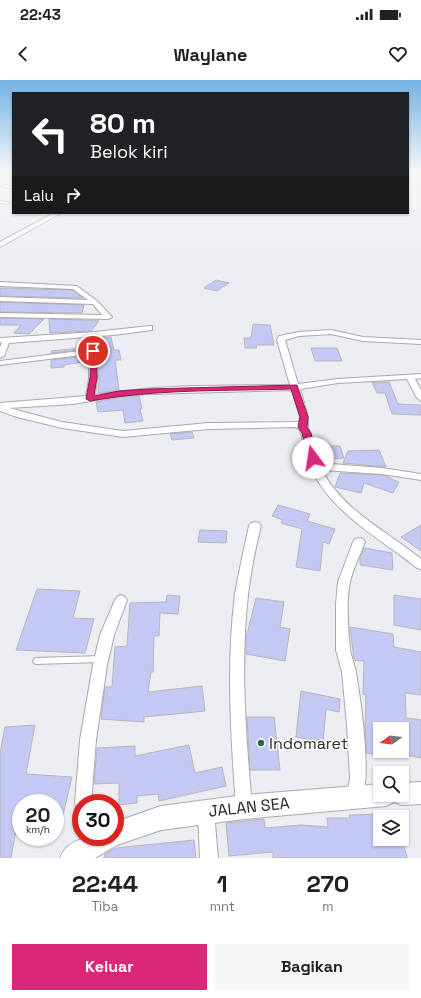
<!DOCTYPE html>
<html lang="id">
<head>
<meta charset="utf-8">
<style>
  body { margin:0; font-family:"Space Grotesk",sans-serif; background:#f6f6f6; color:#202124; height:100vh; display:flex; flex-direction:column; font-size:15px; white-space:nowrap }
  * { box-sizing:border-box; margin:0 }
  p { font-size:13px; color:#757577 }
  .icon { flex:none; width:22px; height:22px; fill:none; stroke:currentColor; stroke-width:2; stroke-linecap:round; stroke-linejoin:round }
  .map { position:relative; height:778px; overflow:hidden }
  .drawer { display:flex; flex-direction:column; background:#fff; flex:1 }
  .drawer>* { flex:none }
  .guide { position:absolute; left:12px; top:12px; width:397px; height:122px; border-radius:0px; box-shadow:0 1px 3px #0004; background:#202124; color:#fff; overflow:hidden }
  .needle { width:26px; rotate:255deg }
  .buttons { position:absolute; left:373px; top:642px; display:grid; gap:8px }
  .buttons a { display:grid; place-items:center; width:36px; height:36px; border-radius:0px; background:#fff; box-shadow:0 1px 3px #0004; font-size:20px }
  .speed { position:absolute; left:12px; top:714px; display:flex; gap:8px; font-size:20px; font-weight:700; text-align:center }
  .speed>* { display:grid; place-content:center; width:52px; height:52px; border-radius:50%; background:#fff; box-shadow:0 1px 3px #0004; line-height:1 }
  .speed small { font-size:10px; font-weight:400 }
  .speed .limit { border:6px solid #d22; background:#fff; color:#111 }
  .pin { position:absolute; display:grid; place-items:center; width:34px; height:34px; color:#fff; margin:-17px; border:2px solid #fff; border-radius:50%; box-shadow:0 1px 4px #0007 }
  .me { position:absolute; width:44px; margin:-22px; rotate:346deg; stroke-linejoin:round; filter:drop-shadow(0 0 3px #0008) }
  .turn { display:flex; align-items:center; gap:14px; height:84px; padding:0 12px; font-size:18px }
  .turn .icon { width:52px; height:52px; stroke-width:2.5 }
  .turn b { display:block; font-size:28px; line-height:34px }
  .then { display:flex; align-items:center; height:38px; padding:0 12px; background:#0003; gap:8px; font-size:15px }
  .eta { display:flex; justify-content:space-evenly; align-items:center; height:68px; text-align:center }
  .eta b { font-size:24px; font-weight:700; line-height:28px }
  .cta { display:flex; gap:8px; margin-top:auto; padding:8px 12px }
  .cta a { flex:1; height:46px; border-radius:0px; background:#db2777; color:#fff; font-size:16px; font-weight:700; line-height:46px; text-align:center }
  .cta a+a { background:#f6f6f6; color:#202124 }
  .status { display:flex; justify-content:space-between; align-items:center; height:28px; padding:0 20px; background:#fff; direction:ltr }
  .status svg { height:11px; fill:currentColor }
  header { display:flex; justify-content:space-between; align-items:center; height:52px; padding:0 12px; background:#fff; font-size:18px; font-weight:700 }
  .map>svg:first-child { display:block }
  .building { fill:#c4c9f4; stroke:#b5b6bb }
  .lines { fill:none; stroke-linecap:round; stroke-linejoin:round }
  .service-casing { stroke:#a8a9ad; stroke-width:2 }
  .minor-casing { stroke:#a8a9ad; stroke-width:2 }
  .tertiary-casing { stroke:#a8a9ad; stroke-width:2 }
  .secondary-casing { stroke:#a8a9ad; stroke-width:2 }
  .path { stroke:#88898c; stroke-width:1; stroke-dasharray:0.5 1.5; stroke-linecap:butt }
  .service { fill:#fff; fill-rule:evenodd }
  .minor { fill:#fff; fill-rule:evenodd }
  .tertiary { fill:#fff; fill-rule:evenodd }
  .secondary { fill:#fff; fill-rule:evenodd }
  .route { fill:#db2777; stroke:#8e194d }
  .poi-dot { fill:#236b38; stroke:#fff; stroke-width:1.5 }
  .labels { text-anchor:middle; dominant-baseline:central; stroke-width:3; stroke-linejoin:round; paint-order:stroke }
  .near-poi-label { font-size:16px; fill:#252628; stroke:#fff; text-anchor:start }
  .near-street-label { font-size:16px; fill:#252628; stroke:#fff }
</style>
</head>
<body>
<div class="status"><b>22:43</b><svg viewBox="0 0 49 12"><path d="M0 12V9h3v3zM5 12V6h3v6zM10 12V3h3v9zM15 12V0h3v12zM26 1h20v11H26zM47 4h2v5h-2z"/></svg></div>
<header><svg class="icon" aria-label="back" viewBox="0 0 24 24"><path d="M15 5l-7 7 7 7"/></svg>Waylane<svg class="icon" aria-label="heart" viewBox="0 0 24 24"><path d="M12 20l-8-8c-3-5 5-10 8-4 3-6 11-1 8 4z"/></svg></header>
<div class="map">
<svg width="421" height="778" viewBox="0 0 421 778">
  <rect width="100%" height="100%" fill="#ecedf2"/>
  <g class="building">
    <polygon points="216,200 229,203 217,211 204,208"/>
    <polygon points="0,208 72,210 83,218 0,216"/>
    <polygon points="0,222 84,225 82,233 0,232"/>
    <polygon points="0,238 44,239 29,254 14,253 21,245 0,245"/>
    <polygon points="49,239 86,240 99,241 91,251 50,253"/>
    <polygon points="253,244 270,245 274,265 256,265 257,268 245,268 244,258 251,258"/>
    <polygon points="111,257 114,270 119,270 121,280 115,280 119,310 98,313 99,302 97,268 51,273 51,271 92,267 92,258"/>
    <polygon points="311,268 337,268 342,281 315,281"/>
    <polygon points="88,276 88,281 64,285 64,287 51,288 51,280"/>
    <polygon points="372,302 389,302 398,324 421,325 421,335 392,334 385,313 377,313"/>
    <polygon points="139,316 142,328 140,329 143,341 125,343 123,330 98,332 96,322 119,317"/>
    <polygon points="192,352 194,358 172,360 170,354"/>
    <polygon points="318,366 340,366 344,378 322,379"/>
    <polygon points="379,370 386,387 343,383 348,371"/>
    <polygon points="340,393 382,395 390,397 391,399 399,402 393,413 364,403 361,413 335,407"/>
    <polygon points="278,425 310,434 307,441 335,449 329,464 323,462 320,491 296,487 302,449 281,443 283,440 272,436"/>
    <polygon points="421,445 421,471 401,457"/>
    <polygon points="200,450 227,451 226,463 198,462"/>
    <polygon points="364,468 392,473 393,490 360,485 360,478"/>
    <polygon points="37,509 80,511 73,538 94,539 85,573 16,570"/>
    <polygon points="167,515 180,516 178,534 160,533 159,556 154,556 153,592 151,592 148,612 202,606 205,631 144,637 144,642 101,639 105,607 112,607 115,567 127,566 130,523 166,522"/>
    <polygon points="394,515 421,519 421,550 394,545"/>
    <polygon points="256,518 284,522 280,547 290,549 285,581 246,574 246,558"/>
    <polygon points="350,547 393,554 394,567 421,572 421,615 405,613 406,638 421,640 421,678 402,674 402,649 380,649 380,676 367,673 365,648 366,615 363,614 364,581 354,580"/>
    <polygon points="301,611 340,619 339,632 326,629 323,662 296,657"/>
    <polygon points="247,637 274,637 280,690 250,690"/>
    <polygon points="35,645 26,694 72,697 59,752 55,751 55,723 21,723 11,778 0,778 0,673 5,647"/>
    <polygon points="189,665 195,693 222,687 226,706 159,721 158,714 137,716 137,723 119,725 119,703 94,704 97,668 135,666 135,676"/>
    <polygon points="380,734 380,759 402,759 407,778 273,778 273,772 229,776 226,743 264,739 265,748 301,745 328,747 327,738 350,738 349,735"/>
    <polygon points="194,760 196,778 104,778 105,774 116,768"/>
  </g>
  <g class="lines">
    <g class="service-casing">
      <polygon id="service" points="100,576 102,577 103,579 102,581 100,582 36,584 34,583 33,581 34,579 36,578"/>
    </g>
    <g class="minor-casing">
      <g id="minor">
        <polygon points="2,104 13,107 13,109 0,106"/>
        <polygon points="0,121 9,122 9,123 7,124 0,123"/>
        <polygon points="0,202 77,206 97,221 112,237 108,239 0,237 0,233 102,235 93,224 0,221 0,217 88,220 73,209 0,206"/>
        <polygon points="149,246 152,246 152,250 113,255 9,263 4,276 0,278 0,267 2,263 0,262 0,258 95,252"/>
        <path d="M331,250L363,257L421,260V264L363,261L331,254L299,256L285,260L298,304L338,299L421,294V298L415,299L421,310V321L417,318L407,299L338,303L300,309L308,337V347L319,383L382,388L421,394V400L382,394L322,390C342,430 387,451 421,479V489L417,488C381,459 336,436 314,394C307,381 305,367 301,353L299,349L295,347L208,349L123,357L62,348L17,337L0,331V323L86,316L89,299V274L0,285V281L96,269L97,299L95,315C159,304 225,306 290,305L277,260L279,256L299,252ZM292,310L300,337L299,342L208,343L123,351L62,342L9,328L73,324L119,316L148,314Z"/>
        <path d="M255,442L259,443L261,446C255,469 251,491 248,515C240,585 246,657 252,727L250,733L244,735L238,733L236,727C231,657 226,585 235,514C239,491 244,469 249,446L251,443Z"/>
        <path d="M359,458L363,459L365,462C360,475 353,489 350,502C346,519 348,551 350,569C351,577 355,585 356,593C361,622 372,697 361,723L355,725L349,723L347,717L350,698L347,645L342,592L336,570V524L338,502L353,462L355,459Z"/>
        <polygon points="121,515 125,517 127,520 114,555 107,585 96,660 91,723 81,723 81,730 77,729 75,723 80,660 93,585 100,555 115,520 117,517"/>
        <polygon points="206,724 212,726 214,732 218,778 200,778 198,732 200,726"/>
      </g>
    </g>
    <g class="tertiary-casing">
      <polygon id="tertiary" points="54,133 61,133 0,167 0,162"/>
    </g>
    <g class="secondary-casing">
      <path id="secondary" d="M421,702V724L402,725L394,722L386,726L244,739L161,750L117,765L95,778H60C69,755 94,757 115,757V742L161,726L244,715L380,704V715H402V703Z"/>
    </g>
    <polyline class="path" points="0,95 13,93"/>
    <use href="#service" class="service"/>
    <use href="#minor" class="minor"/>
    <use href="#tertiary" class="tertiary"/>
    <use href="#secondary" class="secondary"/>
  </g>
  <linearGradient id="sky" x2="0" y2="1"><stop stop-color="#73b2e4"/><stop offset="0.46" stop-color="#f6f7f9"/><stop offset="1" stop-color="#f6f7f9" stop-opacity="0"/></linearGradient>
  <rect width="421" height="201" fill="url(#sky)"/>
  <path class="route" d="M91,269L96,271L97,297L94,316L119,311L148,309L297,305L308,337L307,347L311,353L317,378L313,381L308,378L302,353L298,347L300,337L291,309C224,311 156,309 90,321L86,319L90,297Z"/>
  <circle class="poi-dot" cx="261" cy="663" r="4"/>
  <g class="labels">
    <g class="near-poi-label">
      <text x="269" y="663">Indomaret</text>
    </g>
    <g class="near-street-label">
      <text transform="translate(249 727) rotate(-6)">JALAN SEA</text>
    </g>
  </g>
</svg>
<div class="buttons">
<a><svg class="needle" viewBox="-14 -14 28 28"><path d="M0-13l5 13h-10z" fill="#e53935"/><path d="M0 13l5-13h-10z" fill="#757577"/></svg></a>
<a><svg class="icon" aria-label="search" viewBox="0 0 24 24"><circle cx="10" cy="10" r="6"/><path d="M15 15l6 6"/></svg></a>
<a><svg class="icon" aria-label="layers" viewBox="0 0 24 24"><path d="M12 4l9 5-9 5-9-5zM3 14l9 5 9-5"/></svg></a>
</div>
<div class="speed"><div>20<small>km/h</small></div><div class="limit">30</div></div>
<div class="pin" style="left:93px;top:271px;background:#d93025"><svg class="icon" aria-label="arrive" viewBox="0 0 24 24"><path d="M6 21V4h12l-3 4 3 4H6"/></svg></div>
<svg class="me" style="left:313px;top:378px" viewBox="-20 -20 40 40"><circle r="19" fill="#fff"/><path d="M0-13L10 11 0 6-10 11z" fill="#db2777"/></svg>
<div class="guide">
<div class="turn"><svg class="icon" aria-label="left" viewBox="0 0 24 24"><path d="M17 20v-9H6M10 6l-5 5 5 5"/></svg><div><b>80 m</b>Belok kiri</div></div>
<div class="then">Lalu<svg class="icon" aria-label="right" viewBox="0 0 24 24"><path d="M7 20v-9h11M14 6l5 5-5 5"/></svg></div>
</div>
</div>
<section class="drawer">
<div class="eta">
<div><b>22:44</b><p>Tiba</p></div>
<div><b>1</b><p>mnt</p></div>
<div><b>270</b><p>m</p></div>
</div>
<div class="cta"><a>Keluar</a><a>Bagikan</a></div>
</section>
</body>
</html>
